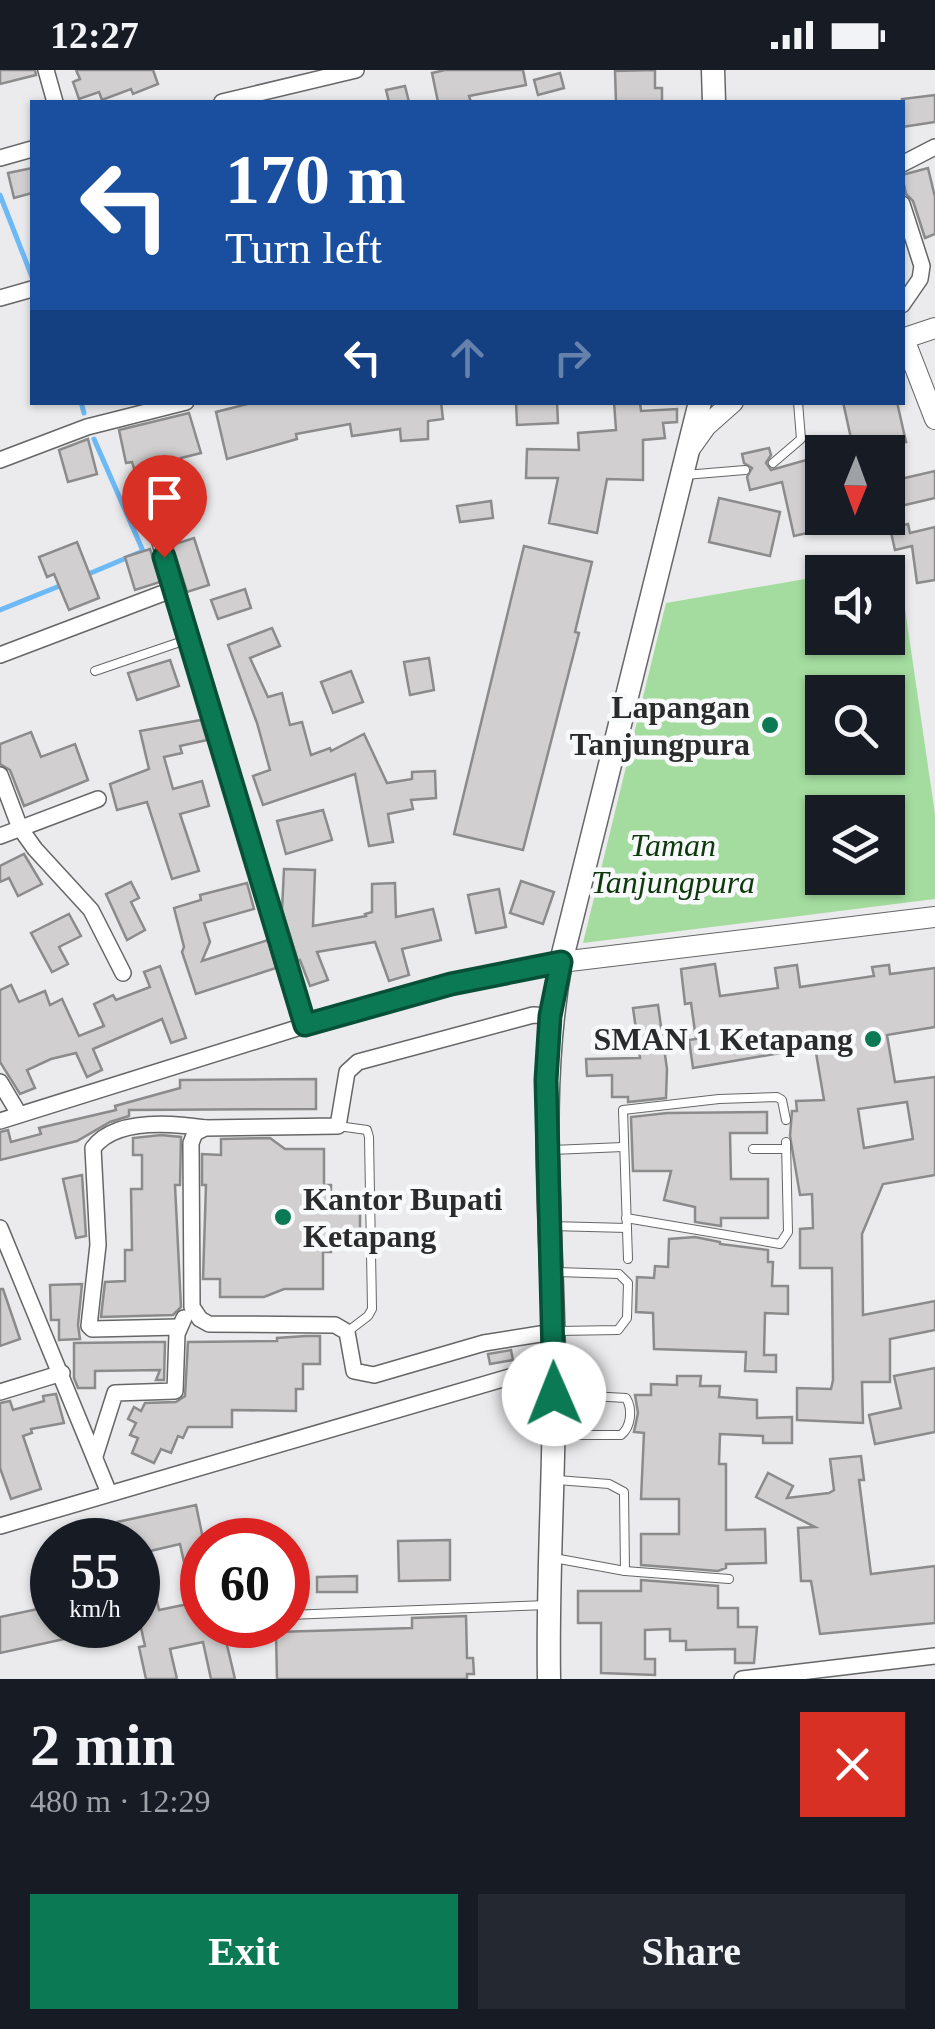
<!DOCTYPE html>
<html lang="en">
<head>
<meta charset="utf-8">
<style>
  body { margin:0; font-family:Georgia,serif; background:#242831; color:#f1f3f6; height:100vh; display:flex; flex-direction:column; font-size:38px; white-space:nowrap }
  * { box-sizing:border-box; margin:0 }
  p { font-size:32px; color:#9ea1a6 }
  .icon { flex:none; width:55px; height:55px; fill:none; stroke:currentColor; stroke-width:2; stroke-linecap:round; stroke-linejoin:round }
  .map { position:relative; height:1609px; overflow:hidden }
  .side { display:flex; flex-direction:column; background:#171b24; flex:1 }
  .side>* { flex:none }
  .guide { position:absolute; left:30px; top:30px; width:875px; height:305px; border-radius:0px; box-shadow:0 2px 8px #0004; background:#1a4fa0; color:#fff; overflow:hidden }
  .needle { width:65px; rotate:181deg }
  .fabs { position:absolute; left:805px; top:365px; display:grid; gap:20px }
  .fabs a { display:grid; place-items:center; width:100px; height:100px; border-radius:0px; background:#171b24; box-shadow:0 2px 8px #0004; font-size:50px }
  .speed { position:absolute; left:30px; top:1448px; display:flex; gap:20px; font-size:50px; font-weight:700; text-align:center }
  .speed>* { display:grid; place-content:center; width:130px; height:130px; border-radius:50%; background:#171b24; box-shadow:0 2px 8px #0004; line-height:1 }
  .speed small { font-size:25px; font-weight:400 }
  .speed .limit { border:15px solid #d22; background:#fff; color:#111 }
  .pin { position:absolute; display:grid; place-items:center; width:85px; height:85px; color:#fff; margin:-102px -42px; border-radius:50% 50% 50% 0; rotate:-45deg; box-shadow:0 0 10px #0007 }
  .pin .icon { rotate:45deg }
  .me { position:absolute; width:110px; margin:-55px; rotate:359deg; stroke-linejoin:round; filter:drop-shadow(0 0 8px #0008) }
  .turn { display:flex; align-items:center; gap:35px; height:210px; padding:0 30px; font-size:45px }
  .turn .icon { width:130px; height:130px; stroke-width:2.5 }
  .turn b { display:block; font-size:70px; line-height:85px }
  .lanes { display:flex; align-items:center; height:95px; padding:0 30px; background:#0003; justify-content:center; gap:50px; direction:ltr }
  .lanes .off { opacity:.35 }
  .round { display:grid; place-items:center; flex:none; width:105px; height:105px; border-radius:0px; background:#242831 }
  .headline { display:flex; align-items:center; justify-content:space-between; height:170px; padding:0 30px }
  h1 { font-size:60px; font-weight:700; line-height:75px }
  .action { display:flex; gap:20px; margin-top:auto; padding:20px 30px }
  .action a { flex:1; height:115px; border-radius:0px; background:#0b7954; color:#fff; font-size:40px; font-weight:700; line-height:115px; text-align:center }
  .action a+a { background:#242831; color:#f1f3f6 }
  .status { display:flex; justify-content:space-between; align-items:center; height:70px; padding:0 50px; background:#171b24; direction:ltr }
  .status svg { height:28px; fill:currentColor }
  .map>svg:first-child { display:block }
  .green { fill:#a4dc9f; fill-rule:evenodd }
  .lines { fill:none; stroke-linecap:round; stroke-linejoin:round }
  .stream { stroke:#6db9f6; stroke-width:5 }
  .building { fill:#d1cfd0; stroke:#8c8b8c; stroke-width:2.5; fill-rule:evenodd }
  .lane-casing { stroke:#656666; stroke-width:10 }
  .street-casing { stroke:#656666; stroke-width:18 }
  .secondary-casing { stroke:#656666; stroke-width:22 }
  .primary-casing { stroke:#656666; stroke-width:25 }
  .lane { stroke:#fff; stroke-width:8 }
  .street { stroke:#fff; stroke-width:15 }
  .secondary { stroke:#fff; stroke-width:20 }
  .primary { stroke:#fff; stroke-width:22 }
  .route-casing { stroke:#074f37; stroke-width:25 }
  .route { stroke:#0b7954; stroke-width:18 }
  .poi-dot { fill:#0b7954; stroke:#f8f9fa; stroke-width:4 }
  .labels { text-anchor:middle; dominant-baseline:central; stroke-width:9; stroke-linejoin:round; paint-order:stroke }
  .poi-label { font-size:32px; font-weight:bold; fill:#2b2b2b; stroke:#f8f9fa; text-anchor:end }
  .park-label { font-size:32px; font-style:italic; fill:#0d390b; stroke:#f8f9fa }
</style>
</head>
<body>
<div class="status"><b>12:27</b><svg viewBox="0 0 49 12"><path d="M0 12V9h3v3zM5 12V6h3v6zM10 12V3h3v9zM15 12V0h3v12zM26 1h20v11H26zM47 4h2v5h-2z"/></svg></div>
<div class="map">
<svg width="935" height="1609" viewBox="0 0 935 1609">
  <rect width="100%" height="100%" fill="#ebebed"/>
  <path class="green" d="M898,491L935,744V829L583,873L666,533L822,506V568H888V502H840ZM822,622H888V688H822ZM822,742H888V808H822Z"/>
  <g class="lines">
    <g class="stream">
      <polyline points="0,125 32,207"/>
      <polyline points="81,332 84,343"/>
      <polyline points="86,505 143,481 94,369"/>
      <polyline points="0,540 62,515"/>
    </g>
  </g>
  <g class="building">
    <polygon points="0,0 35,0 36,5 0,14"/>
    <polygon points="76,0 153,0 158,14 133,24 131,19 102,30 99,22 79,29 73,12 80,9"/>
    <polygon points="445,0 523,0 526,15 469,26 471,32 438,32 432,3"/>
    <polygon points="655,0 655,18 662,18 662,32 616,32 615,1"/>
    <polygon points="560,3 564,18 538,25 534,10"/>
    <polygon points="405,16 409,32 389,32 386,20"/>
    <polygon points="935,25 935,52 902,57 902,29"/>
    <polygon points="32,98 32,123 14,128 8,103"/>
    <polygon points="928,98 935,127 935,164 925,168 913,131 906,124 902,105"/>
    <polygon points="255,332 441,332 443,349 428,351 428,369 401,371 400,359 352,366 350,354 296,364 297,369 227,389 216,342"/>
    <polygon points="516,332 557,332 558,353 517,355"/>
    <polygon points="614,332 640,332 641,341 677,339 677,352 663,353 665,368 643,370 643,410 607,409 597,463 549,453 558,408 526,408 527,379 579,380 578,363 616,360"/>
    <polygon points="843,332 897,332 906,372 854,382"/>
    <polygon points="189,343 201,383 181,388 182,393 151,401 152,408 138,412 132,392 126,393 119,360"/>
    <polygon points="88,369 97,404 68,412 59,380"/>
    <polygon points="769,378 771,385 766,393 771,400 813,388 816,401 822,399 822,448 850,448 851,453 794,466 782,412 750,420 747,407 752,398 744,393 742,384"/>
    <polygon points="935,401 935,428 901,436 896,410"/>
    <polygon points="719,428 780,442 770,486 709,472"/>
    <polygon points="491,431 493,448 460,452 457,436"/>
    <polygon points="908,454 910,463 935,457 935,510 917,513 912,476 895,480 890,458"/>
    <polygon points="194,468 209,515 187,522 172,475"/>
    <polygon points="77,472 99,528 69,540 54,504 47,507 39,487"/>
    <polygon points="524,476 592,492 575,562 579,563 523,780 454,764"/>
    <polygon points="150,479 160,512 135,520 125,487"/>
    <polygon points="245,519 251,538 218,549 211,530"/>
    <polygon points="272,558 280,576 250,588 268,627 282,623 290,655 302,652 311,685 330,678 331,681 364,664 387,713 412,709 412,702 435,701 436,728 411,730 413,739 388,744 393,772 369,776 355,704 263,735 253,706 270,700 257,653 228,575"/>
    <polygon points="429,588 434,620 410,625 404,592"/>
    <polygon points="170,590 179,616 137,630 128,603"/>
    <polygon points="351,601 363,632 333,643 321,612"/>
    <polygon points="201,650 207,670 180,676 182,683 164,687 173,719 202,711 209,736 180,744 199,801 172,809 147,732 117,740 110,714 149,699 140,661"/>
    <polygon points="31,662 41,687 75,674 88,710 24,736 10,700 0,694 0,674"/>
    <polygon points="323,740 332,770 286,784 277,751"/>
    <polygon points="24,784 42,814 18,826 9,808 0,812 0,796"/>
    <polygon points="284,799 315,800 313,856 366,846 365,844 372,842 372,814 395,813 396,847 433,839 441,870 402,879 409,905 389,911 375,872 317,882 328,910 310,916 300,890 298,891 282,840"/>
    <polygon points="521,811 554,822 543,854 510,843"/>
    <polygon points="131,812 139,828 131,832 145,860 127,870 106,824"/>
    <polygon points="247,813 254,839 204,853 210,872 202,891 268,870 276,898 196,924 182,882 184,877 174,838 201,830 200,825"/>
    <polygon points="499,819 506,857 476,863 468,825"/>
    <polygon points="69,844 81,866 59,877 68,894 52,902 31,863"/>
    <path d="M715,894L720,926L778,918L775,898L797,895L800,917L874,906L872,897L889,895L890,904L935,898V957L887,965L895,1012L935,1007V1105L883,1114L862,1164L863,1245L935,1231V1260L890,1269V1312H862L863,1353L797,1350V1318L831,1319L833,1310L832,1198H800V1159L813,1158L812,1124L800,1125L790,1066L792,1041H797L796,1031L824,1030L815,977L693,998L689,970L696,969L691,933L685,934L681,899ZM907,1032L913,1069L864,1078L858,1039Z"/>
    <polygon points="160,896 186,968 171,973 162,949 93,979 102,1000 87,1007 76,983 51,989 27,1000 35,1018 20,1024 0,992 0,920 11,915 19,932 45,921 50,935 62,929 79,966 104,956 94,934 113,925 116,930 150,917 144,902"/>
    <polygon points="658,935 667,999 666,1028 628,1032 628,1027 612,1027 612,1005 587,1006 586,989 640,988 633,938"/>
    <polygon points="316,1009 316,1039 129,1040 129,1046 110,1052 77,1071 0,1090 0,1062 8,1060 11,1072 41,1064 39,1058 116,1040 115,1036 180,1018 180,1010"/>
    <polygon points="767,1042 767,1063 730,1063 731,1109 768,1109 768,1148 721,1148 721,1156 695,1152 695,1137 664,1130 671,1101 633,1101 631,1047 667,1043"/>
    <polygon points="161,1065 181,1067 180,1115 175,1115 181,1237 173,1245 101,1247 105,1212 125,1211 125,1180 132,1180 131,1119 142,1119 142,1085 133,1085 133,1068"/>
    <polygon points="270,1068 285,1079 324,1079 324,1115 331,1115 331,1133 360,1133 360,1162 331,1162 331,1182 323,1182 323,1219 284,1219 264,1227 220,1227 220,1209 203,1209 206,1115 202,1115 202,1084 221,1085 221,1069"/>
    <polygon points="82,1105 86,1166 76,1168 63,1109"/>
    <polygon points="695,1167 720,1172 720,1174 768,1180 768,1192 773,1192 772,1216 788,1216 788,1244 765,1243 764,1285 776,1285 776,1302 745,1301 746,1282 654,1279 653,1243 636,1242 637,1207 654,1208 655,1196 668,1197 669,1169"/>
    <polygon points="82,1214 78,1255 80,1269 59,1270 59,1250 51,1250 50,1215"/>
    <polygon points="0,1219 3,1219 20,1269 0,1276"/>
    <polygon points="306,1266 320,1266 320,1294 303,1294 303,1319 296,1319 296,1341 232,1340 232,1357 188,1357 183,1368 178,1366 171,1383 161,1379 154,1393 132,1383 138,1368 130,1365 136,1353 128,1349 134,1337 141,1341 145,1333 176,1332 185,1326 188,1272 277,1271 277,1268"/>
    <polygon points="152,1272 165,1272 164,1310 156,1310 160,1300 95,1301 95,1318 78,1318 74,1308 74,1273"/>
    <polygon points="511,1280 513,1290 490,1294 488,1284"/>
    <polygon points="935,1298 935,1362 875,1374 869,1345 901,1338 894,1306"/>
    <polygon points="677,1306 701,1306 700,1316 720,1316 719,1327 757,1330 757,1348 792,1347 792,1373 763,1373 763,1366 720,1364 719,1394 726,1394 726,1460 765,1459 766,1493 726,1494 726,1498 718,1501 641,1495 641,1464 679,1464 679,1429 641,1429 644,1363 634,1362 638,1343 635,1325 651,1325 651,1314 677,1315"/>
    <polygon points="56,1324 64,1353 31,1359 32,1363 23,1366 41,1419 11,1429 0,1398 0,1333 10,1331 13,1340 44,1331 43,1326"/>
    <polygon points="861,1386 864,1410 859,1410 871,1504 935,1496 935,1553 820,1564 811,1511 801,1511 798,1458 815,1457 756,1427 768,1403 793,1416 787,1428 829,1423 834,1420 830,1389"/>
    <path d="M196,1435L202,1464V1555H223V1570L227,1575L235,1609H211L203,1572L170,1579L177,1609H146L139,1577L145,1576L138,1544V1470H121L117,1452ZM180,1474L193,1533L159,1540L146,1482Z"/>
    <polygon points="450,1470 450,1510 399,1511 398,1471"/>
    <polygon points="357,1506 357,1522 317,1522 317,1507"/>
    <polygon points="641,1510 718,1516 718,1538 738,1538 738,1557 757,1557 754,1593 735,1593 735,1579 686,1580 686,1571 670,1571 670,1559 645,1560 645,1589 655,1589 655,1605 601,1603 601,1553 578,1553 578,1521 641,1521"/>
    <polygon points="52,1536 52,1555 100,1555 101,1561 0,1583 0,1547"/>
    <polygon points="466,1546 467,1588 473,1588 474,1604 467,1604 467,1609 277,1609 276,1562 412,1558 412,1548"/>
  </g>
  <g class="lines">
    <g class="lane-casing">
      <g id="lane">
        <polyline points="773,393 801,369 798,332"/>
        <polyline points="685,405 745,400"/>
        <polyline points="95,601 189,569"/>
        <polyline points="338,1056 367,1060 369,1067 372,1239 368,1246 347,1262"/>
        <polyline points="753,1079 786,1079"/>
        <polyline points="552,1080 623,1077"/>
        <polyline points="626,1148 780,1174 788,1162 786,1072"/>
        <polyline points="551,1156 627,1158"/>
        <polyline points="628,1189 623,1040 719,1029 777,1027 782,1030 786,1050"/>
        <polyline points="557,1202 619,1204 628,1213 627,1248 618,1260 558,1261"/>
        <path d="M555,1324L626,1328C633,1339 631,1357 621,1365H558"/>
        <polyline points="554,1488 625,1501 624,1422 609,1414 557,1410"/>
        <polyline points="625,1501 729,1509"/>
        <polyline points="288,1545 547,1535"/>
        <polyline points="230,1568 244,1565 258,1555"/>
      </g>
    </g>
    <g class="street-casing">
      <g id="street">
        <polyline points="46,0 55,32"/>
        <polyline points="222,32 356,0"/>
        <polyline points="0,88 32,79"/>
        <polyline points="902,94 935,77"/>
        <polyline points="902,134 922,196 920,209 902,235"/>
        <polyline points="0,228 32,219"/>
        <polyline points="0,390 87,357 186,332"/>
        <polyline points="145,423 305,955"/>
        <polyline points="0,585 174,519"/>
        <polyline points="0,705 20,758 35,779 91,840 123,903"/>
        <polyline points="0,766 98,729"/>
        <polyline points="551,946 533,945 358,992 347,1002 338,1056 205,1058 195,1063 191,1073 192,1237 200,1249 209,1254 335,1255 347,1262 354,1301 374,1305 484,1273 553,1262"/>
        <polyline points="0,1012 19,1044"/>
        <polyline points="0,1051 374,934 561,892"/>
        <polyline points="0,1158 109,1423"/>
        <path d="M179,1257L92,1259L89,1256L98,1175L93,1078C115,1048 172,1053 205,1058"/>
        <polyline points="0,1322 62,1303"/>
        <polyline points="95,1386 115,1323 175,1321 177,1264 184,1248"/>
        <polyline points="0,1456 554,1294"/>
        <polyline points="742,1609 935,1586"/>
      </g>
    </g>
    <g class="secondary-casing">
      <g id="secondary">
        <polyline points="902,269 935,258"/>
        <polyline points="904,269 935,349"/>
        <polyline points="691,377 706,356 733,332"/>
        <polyline points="561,892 935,847"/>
      </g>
    </g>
    <g class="primary-casing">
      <g id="primary">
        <polyline points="713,0 714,32"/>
        <path d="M549,1609C547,1504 555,1400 554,1296C553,1161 536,1025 561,892L700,332"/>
      </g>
    </g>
    <use href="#lane" class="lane"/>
    <use href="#street" class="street"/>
    <use href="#secondary" class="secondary"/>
    <use href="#primary" class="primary"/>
  </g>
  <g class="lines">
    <g class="route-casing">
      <polyline id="route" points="164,487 305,955 451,914 561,892 550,946 546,1010 554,1324"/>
    </g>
    <use href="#route" class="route"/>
  </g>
  <g class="poi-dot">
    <circle cx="770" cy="655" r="10"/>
    <circle cx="873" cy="969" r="10"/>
    <circle cx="283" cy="1147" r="10"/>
  </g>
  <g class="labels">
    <g class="poi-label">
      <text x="750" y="637">Lapangan<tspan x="750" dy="37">Tanjungpura</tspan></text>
      <text x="853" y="969">SMAN 1 Ketapang</text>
      <text x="303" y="1129" text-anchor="start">Kantor Bupati<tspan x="303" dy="37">Ketapang</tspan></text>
    </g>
    <g class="park-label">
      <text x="673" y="775">Taman<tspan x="673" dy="37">Tanjungpura</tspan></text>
    </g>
  </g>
</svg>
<div class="fabs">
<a><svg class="needle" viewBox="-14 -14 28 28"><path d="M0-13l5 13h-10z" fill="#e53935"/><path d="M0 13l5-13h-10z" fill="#9ea1a6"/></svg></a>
<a><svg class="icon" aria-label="sound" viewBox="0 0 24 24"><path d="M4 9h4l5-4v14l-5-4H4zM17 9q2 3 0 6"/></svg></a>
<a><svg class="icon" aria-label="search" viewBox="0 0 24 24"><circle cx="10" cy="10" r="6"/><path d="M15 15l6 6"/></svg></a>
<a><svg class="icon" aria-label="layers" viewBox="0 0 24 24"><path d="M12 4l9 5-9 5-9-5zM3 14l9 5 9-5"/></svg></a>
</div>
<div class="speed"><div>55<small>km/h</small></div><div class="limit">60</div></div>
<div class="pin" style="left:164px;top:487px;background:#d93025"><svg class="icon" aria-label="arrive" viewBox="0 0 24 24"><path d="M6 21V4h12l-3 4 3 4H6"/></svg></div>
<svg class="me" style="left:554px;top:1324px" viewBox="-20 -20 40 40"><circle r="19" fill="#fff"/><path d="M0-13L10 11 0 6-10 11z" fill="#0b7954"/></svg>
<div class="guide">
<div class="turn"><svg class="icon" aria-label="left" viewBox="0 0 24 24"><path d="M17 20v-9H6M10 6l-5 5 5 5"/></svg><div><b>170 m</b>Turn left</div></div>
<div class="lanes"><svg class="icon" aria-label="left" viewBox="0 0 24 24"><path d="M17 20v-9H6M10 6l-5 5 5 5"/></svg><svg class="icon off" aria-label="ahead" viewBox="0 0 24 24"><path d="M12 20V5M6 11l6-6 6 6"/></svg><svg class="icon off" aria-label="right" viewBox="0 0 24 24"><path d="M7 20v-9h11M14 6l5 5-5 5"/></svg></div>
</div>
</div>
<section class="side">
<div class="headline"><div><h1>2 min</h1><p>480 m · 12:29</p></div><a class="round" style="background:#d93025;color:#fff"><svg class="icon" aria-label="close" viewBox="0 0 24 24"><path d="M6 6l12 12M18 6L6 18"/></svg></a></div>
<div class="action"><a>Exit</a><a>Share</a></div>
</section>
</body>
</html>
